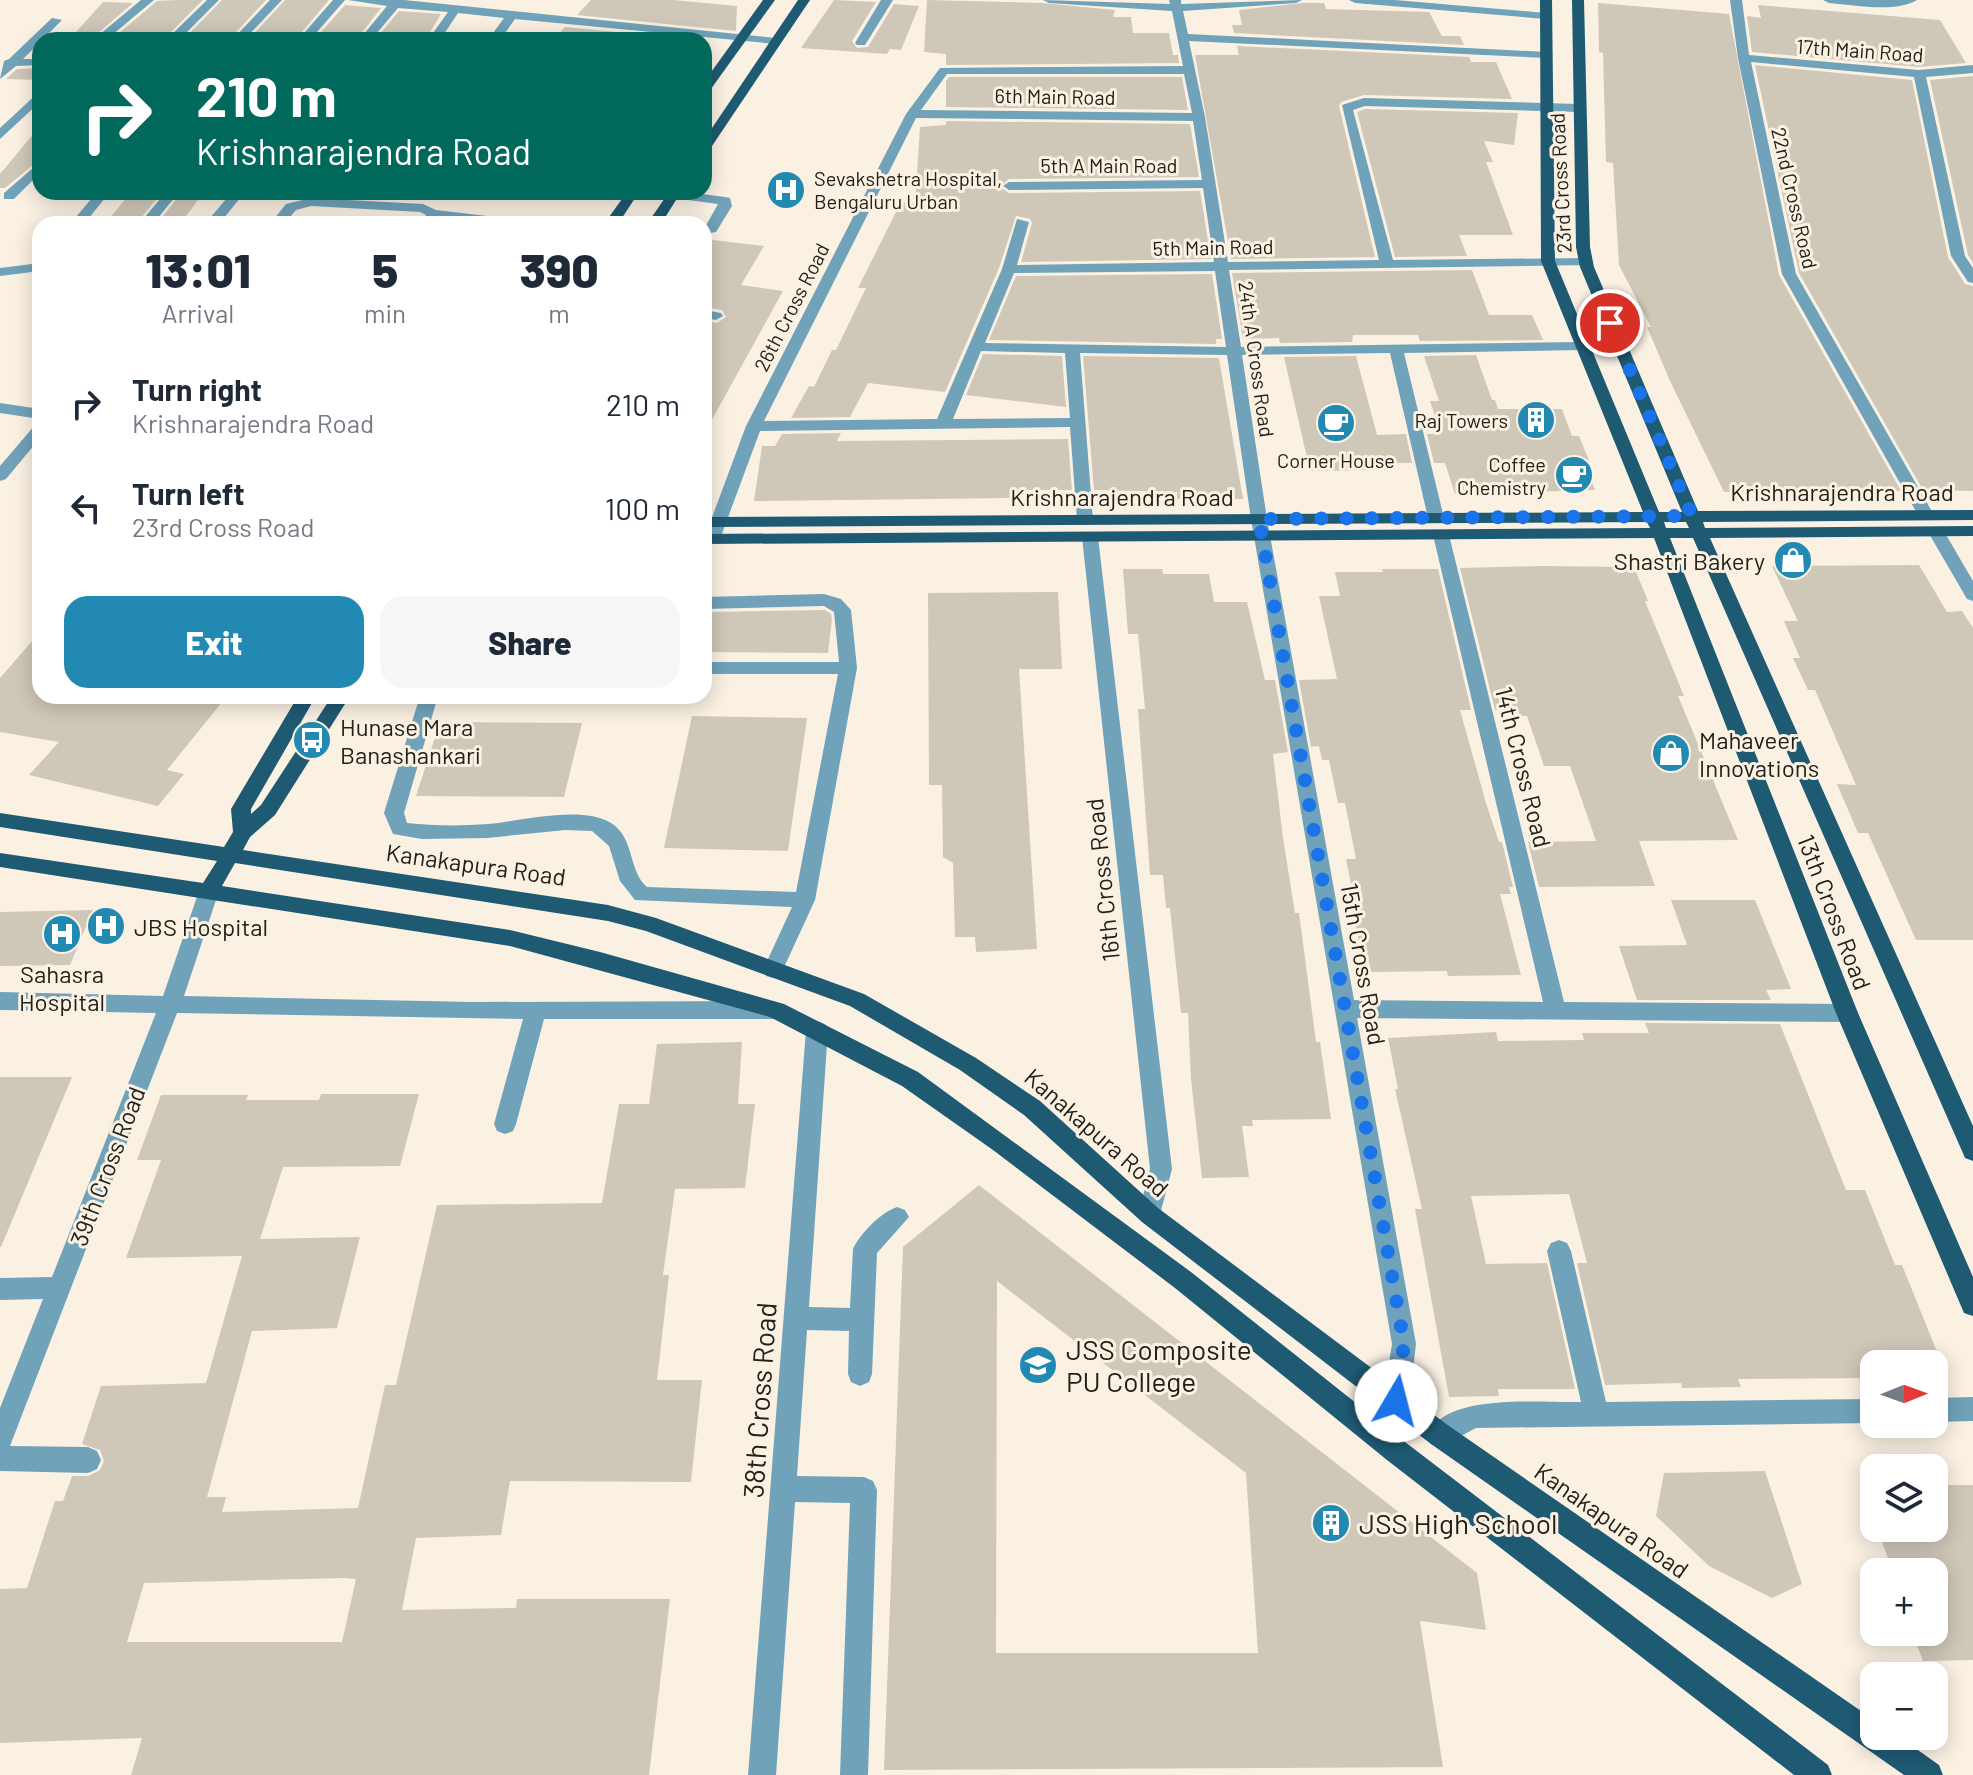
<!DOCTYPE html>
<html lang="en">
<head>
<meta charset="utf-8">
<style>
  body { margin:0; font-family:Barlow,sans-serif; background:#f6f6f7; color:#1f2937; height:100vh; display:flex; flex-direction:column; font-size:30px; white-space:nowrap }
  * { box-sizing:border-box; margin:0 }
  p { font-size:26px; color:#747a83 }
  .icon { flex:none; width:44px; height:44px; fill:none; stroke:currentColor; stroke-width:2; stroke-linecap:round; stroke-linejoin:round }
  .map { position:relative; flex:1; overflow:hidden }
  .drawer { position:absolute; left:32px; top:216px; width:680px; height:488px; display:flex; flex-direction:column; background:#fff; border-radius:24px; box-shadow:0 4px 20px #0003 }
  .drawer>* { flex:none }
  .banner { position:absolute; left:32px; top:32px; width:680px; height:168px; border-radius:24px; box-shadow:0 4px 20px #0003; background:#00695c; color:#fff; overflow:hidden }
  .needle { width:52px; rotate:89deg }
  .controls { position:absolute; left:1860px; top:1350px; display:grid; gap:16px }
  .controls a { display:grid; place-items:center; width:88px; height:88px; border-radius:16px; background:#fff; box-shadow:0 4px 20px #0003; font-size:40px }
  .pin { position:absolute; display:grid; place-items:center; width:68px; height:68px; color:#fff; margin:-34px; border:4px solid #fff; border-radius:50%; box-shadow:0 2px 8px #0007 }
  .me { position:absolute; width:88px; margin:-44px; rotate:8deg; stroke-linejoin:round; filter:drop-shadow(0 0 6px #0008) }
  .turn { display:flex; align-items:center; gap:28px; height:168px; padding:0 32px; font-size:36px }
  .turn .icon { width:104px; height:104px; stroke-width:2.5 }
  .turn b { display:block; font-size:56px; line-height:68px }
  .eta { display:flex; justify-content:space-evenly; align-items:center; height:136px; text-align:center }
  .eta b { font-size:48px; font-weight:800; line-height:56px }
  .cta { display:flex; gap:16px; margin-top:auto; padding:16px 32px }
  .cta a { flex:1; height:92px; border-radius:24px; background:#228ab2; color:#fff; font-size:32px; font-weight:800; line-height:92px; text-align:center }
  .cta a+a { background:#f6f6f7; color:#1f2937 }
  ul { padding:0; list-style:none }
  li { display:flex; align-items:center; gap:24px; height:104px; padding:0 32px }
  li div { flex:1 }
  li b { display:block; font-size:30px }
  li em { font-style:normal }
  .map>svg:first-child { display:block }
  .building { fill:#cfc8b9; fill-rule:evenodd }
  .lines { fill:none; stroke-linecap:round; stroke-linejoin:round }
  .minor { fill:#70a2ba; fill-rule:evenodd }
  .major { fill:#1f5a73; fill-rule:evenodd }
  .route { stroke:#1a73e8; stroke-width:14; stroke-dasharray:0 25.2 }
  .labels { text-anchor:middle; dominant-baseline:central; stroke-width:6; stroke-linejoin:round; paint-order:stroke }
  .far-street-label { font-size:20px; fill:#22201a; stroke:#faf1e3 }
  .far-poi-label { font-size:20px; fill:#22201a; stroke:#faf1e3; text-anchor:end }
  .street-label { font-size:24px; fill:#22201a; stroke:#faf1e3 }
  .poi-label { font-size:24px; fill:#22201a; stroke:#faf1e3; text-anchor:start }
  .near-poi-label { font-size:28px; fill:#22201a; stroke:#faf1e3; text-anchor:start }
  .near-street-label { font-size:28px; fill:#22201a; stroke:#faf1e3 }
</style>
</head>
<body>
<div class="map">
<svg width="1973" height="1775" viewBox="0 0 1973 1775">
  <rect width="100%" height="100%" fill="#faf1e3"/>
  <g class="building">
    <polygon points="177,0 203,0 163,40 111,40 157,1"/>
    <polygon points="222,0 266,0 229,40 183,40"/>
    <polygon points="285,0 329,0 295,40 248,40"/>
    <polygon points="591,0 673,0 737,6 736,31 577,15"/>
    <polygon points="834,0 876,2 852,41 857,48 868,47 894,4 919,6 901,50 890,49 887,54 801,48"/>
    <polygon points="927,0 1042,3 1115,10 1113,17 1131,17 1133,33 1169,33 1173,55 1178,55 1179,63 946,65 946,54 924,52"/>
    <polygon points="103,2 133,3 90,40 69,40"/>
    <polygon points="1302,3 1324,3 1326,9 1429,12 1442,36 1460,36 1464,45 1234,33 1232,25 1242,25 1239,10"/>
    <polygon points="1598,3 1729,14 1779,275 1901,491 1769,496 1766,491 1724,492 1670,381 1647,327 1651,327 1619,265 1613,163 1606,162 1603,53 1599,52"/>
    <polygon points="345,5 381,8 356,40 314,40"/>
    <polygon points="1758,5 1940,20 1966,63 1919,67 1752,52 1747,16 1761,18"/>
    <polygon points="399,11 441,14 425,40 375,40"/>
    <polygon points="565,27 703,40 553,40"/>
    <polygon points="1237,46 1469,57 1471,62 1496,62 1512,99 1364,95 1341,102 1339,106 1375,257 1231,259 1195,55 1239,55"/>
    <polygon points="1755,65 1912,80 1948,257 1965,284 1973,286 1973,491 1923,490 1799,273"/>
    <polygon points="40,68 40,80 6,79 17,69"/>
    <polygon points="1973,76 1973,263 1968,255 1930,80"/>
    <polygon points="949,77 1182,77 1188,110 946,107 946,81"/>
    <polygon points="1365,109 1518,113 1514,145 1484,141 1493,162 1486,162 1513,235 1459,235 1467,256 1395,257 1357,112"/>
    <polygon points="946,121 1190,124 1199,177 1009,179 1000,187 1009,193 1200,191 1211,259 1021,262 1032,223 1030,219 1016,216 999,268 945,392 868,383 850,417 791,418 809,386 814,387 832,350 836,350 866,288 858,288 901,202 915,203 920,127 946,125"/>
    <polygon points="40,126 40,159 5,188 0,188 0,174"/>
    <polygon points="131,192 162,192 136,224 105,224"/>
    <polygon points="182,192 204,192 180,224 157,224"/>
    <polygon points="704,239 764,246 741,285 783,291 704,434 704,321 717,323 726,317 722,310 704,307"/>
    <polygon points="1472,270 1489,315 1532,315 1543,340 1420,341 1418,335 1353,335 1352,342 1280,343 1279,338 1243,339 1232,273"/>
    <polygon points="1212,274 1222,339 1216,339 1216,344 989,340 1016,276"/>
    <polygon points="983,354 1062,356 1066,407 966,395"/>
    <polygon points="1476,355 1492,400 1495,400 1498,409 1562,409 1572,436 1579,436 1590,463 1584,463 1595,490 1455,494 1445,463 1434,463 1427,434 1441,434 1430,401 1439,401 1424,356"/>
    <polygon points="1083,356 1219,358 1243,499 1177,499 1177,492 1094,490"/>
    <polygon points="1356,356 1377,435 1406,434 1412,463 1385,463 1387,470 1310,471 1284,357"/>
    <polygon points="841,433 837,441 1068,439 1072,490 1010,490 1010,498 754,501 762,446 775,446 782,434"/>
    <polygon points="1919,565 1947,612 1962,611 1973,628 1973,940 1916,940 1868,833 1858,833 1837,784 1856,785 1815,690 1808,690 1793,658 1800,658 1784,621 1798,621 1772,566"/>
    <polygon points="1541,566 1634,567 1648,601 1645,601 1684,696 1678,696 1738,840 1639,841 1655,886 1539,887 1528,842 1596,841 1570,766 1544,766 1527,716 1520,716 1518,710 1495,710 1460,568"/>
    <polygon points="1123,569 1162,569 1163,574 1209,574 1214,602 1247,602 1265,680 1275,680 1288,752 1273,754 1283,838 1295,913 1299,913 1316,1042 1320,1042 1331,1119 1252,1120 1253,1126 1242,1126 1249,1177 1202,1178 1191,1079 1188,1013 1181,1013 1170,908 1166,908 1163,875 1150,875 1138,709 1145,709 1138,634 1128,634"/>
    <polygon points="1382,569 1438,569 1471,710 1460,710 1486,803 1499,842 1502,842 1513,887 1509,887 1511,894 1500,894 1521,975 1448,976 1447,971 1371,972 1365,942 1359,942 1352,909 1356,909 1346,859 1356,859 1345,803 1338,803 1329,760 1322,760 1319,746 1311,747 1299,680 1337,679 1319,596 1340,596 1335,572 1383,572"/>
    <polygon points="1058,592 1062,669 1019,669 1037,949 976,952 975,937 955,937 953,863 943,857 942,785 929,785 928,593"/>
    <polygon points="825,610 831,614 832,619 828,653 704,652 704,612"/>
    <polygon points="40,632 40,696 227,696 167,770 184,774 158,806 29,775 59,742 0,732 0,678"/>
    <polygon points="692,716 807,718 788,851 664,848"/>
    <polygon points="440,722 582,723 564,797 416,796"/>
    <polygon points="1671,900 1755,900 1791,989 1766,990 1771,1000 1637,1000 1619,946 1687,945"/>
    <polygon points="93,910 70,965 0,966 0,912"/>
    <polygon points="1645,1023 1780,1024 1846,1190 1865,1190 1895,1265 1902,1265 1942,1364 1874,1364 1874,1378 1738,1379 1741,1387 1682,1388 1681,1383 1605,1385 1577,1263 1587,1263 1569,1194 1471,1196 1486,1264 1547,1263 1575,1389 1498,1389 1499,1396 1449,1397 1415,1209 1422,1209 1395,1089 1398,1089 1388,1038 1496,1032 1498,1041 1584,1040 1582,1033 1649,1033"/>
    <path d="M742,1042L738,1104H755L745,1188L675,1189L663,1275H669L657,1380H702L691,1482L510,1481L501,1535L416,1538L402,1610L516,1608L517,1599H670L649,1775H131L142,1738L0,1743V1589L27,1588L55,1501H63L72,1476H88L100,1470L104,1461L100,1450L82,1444L101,1386L206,1383L242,1256L126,1258L161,1160H137L161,1095H248L246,1100H319L321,1094H419L400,1166L283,1167L260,1239L360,1237L337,1328L252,1331L207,1497H226L222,1512L358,1508L385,1385H396L437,1205L602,1203L619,1104H649L657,1044ZM344,1578L356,1579L342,1642H127L144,1583Z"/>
    <polygon points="0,1077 72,1077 1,1247 0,1247"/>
    <path d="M979,1185L1477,1573L1486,1630L1420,1621L1443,1767L884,1770L903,1247ZM997,1281L1246,1473L1258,1653H996Z"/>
    <polygon points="1765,1471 1802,1584 1772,1598 1709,1566 1656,1516 1664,1473"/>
    <polygon points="1934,1485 1973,1485 1973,1660 1923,1661 1912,1632 1934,1632 1934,1563 1890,1564 1877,1528 1934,1528"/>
  </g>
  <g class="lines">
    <g class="minor">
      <polygon points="141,0 154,0 106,40 93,40"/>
      <polygon points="207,0 219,0 179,40 166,40"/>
      <polygon points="270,0 282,0 244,40 232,40"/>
      <polygon points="333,0 345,0 310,40 298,40"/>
      <polygon points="348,0 404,0 776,38 782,41 776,44 515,19 500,40 488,40 504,18 458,13 440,40 428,40 448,12 398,8 371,40 359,40 387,6"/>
      <polygon points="881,0 893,0 865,45 857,45 855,43"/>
      <path d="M1043,0L1170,4L1169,0H1181V4L1302,0L1296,3L1183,11L1188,34L1547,52L1553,55L1547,58L1189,41L1205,117L1228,262L1379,260L1342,105L1364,98L1579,104L1585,108L1579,112L1365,106L1353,110L1393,260L1586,258L1591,259V265L1229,270L1241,347L1582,342L1589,346L1582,350L1404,353L1444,518L1436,523L1428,518L1390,353L1242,355L1267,519L1354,1000L1543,1002L1433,535L1441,530L1449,535L1564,1002L1847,1004L1855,1007L1858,1013L1855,1019L1847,1022L1357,1018L1416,1344L1409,1401L1405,1410L1396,1413L1387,1410L1383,1401L1392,1344L1251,519L1227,355L1080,353L1093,520L1091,524L1085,525L1077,520L1070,427L760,431L720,539L712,544L704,539L746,426L906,114L940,68L1183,66L1172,11L1049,3ZM947,74H1184L1192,113L921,110ZM916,118L1193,121L1202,180L1009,182L1003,186L1009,190L1203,188L1214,262L1017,265L1029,222L1017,219L1002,269L937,419L764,421ZM1215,271L1226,347L985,343L1014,273ZM981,351L1065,353L1070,418L953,419Z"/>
      <polygon points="1349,0 1395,0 1546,13 1552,16 1546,19 1355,3"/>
      <polygon points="1730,0 1742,0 1749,55 1919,70 1973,65 1973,73 1926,77 1965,256 1973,268 1973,283 1968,282 1951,256 1914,77 1751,62 1796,274 1934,515 1932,519 1926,520 1918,515 1782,274 1738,58"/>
      <path d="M1823,0H1917C1895,13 1854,5 1829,3Z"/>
      <polygon points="52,18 62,20 23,59 40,59 40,65 16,66 0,79 4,61 9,59"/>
      <polygon points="40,91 40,102 0,139 0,128"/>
      <polygon points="40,162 40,173 14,199 4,199 4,193"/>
      <polygon points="97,192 110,192 84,224 70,224"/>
      <polygon points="166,192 179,192 153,224 139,224"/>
      <polygon points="232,192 245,192 219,224 205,224"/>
      <polygon points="652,192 687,192 725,197 730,198 732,206 716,232 711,233 704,229 718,204 658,196"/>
      <polygon points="311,198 423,204 436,210 520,220 527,224 485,224 437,218 434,224 420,224 426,215 420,212 311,206 296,210 284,224 270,224 286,204"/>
      <polygon points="40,263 40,271 0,276 0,268"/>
      <polygon points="704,310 721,313 723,316 716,320 704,318"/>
      <polygon points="0,403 40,409 40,419 0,413"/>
      <polygon points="40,423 40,438 6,479 0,481 0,466 35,425"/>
      <polygon points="1936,527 1942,528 1973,581 1973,601 1967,599 1928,532"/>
      <polygon points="1090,532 1098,537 1172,1169 1158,1222 1150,1225 1142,1222 1138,1215 1150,1169 1082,537"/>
      <path d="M824,594L841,599L851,610L857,668L815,900L780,976L773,978L766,976L763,970L792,907L635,900L620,881L609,846L592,831L565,830L487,838L422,839L393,834L384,813L420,696H438L404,813L407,823C434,826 462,826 488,824C522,821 581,805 611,823C635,838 628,871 647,887L796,892L838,674H704V662H839L834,612L824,606L704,609V597Z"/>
      <polygon points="209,883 216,886 219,891 184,996 472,1002 772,1001 780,1004 783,1010 780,1016 772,1019 544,1019 516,1124 513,1131 505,1134 497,1131 494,1124 523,1019 177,1013 10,1446 88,1447 97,1451 101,1460 97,1469 88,1473 0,1471 0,1408 43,1299 0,1300 0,1278 52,1277 156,1013 0,1010 0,992 163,996 199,891 202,886"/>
      <path d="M817,1021L825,1024L828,1030L809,1307L850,1308L853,1249C860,1234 881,1212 897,1207L905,1210L909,1217L877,1253L872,1374L869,1382L860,1386L851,1382L848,1374L849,1331L807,1330L797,1476L864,1477L873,1481L877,1490L868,1775H840L850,1503L795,1502L776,1775H748L806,1030L809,1024Z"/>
      <path d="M1559,1240L1567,1243L1571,1251L1606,1402L1874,1399V1423L1476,1428L1440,1447L1431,1444L1427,1435C1445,1392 1541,1403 1581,1402L1547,1251L1551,1243Z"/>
      <polygon points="1973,1397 1973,1421 1934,1422 1934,1398"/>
    </g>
    <g class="major">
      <polygon points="763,0 775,0 708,93 704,94 704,82"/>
      <polygon points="798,0 810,0 708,152 704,153 704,140"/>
      <path d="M1540,0H1552L1555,261L1659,512H1682L1580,267L1576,247L1572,0H1584L1590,247L1594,267L1698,511L1973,510V520L1703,522L1705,528L1973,526V536L1710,538L1973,1126V1161L1965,1158L1962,1151L1693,538H1670L1858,1013L1973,1277V1316L1964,1313L1836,1013L1654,538L704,544V534L1650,528L1647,522L704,527V517L1643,512L1541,261ZM1664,522H1686L1689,528H1666Z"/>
      <polygon points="627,192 639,192 618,224 604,224"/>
      <polygon points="669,192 681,192 661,224 647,224"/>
      <polygon points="298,696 316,696 251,809 251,814 261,805 332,696 350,696 275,815 250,837 243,850 608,905 656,918 864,994 976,1058 1040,1101 1158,1208 1449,1426 1874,1720 1874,1736 1898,1736 1939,1765 1943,1775 1904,1775 1431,1444 1142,1222 1024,1115 960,1070 850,1006 646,931 608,921 235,863 222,886 510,930 600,952 784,1004 918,1072 1191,1272 1405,1442 1828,1765 1832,1775 1794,1775 1387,1460 1175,1288 993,1150 902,1086 770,1017 510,946 0,867 0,853 203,883 217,861 0,827 0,813 224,847 233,832 231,809"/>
    </g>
  </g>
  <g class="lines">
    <polyline class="route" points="1396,1401 1404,1344 1259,519 1692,516 1610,323"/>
  </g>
  <defs>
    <g id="hospital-disc" transform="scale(2)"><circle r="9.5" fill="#228ab2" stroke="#faf1e3"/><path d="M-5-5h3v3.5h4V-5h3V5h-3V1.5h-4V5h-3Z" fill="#fff"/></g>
    <g id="building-disc" transform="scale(2)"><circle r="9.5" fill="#228ab2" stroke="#faf1e3"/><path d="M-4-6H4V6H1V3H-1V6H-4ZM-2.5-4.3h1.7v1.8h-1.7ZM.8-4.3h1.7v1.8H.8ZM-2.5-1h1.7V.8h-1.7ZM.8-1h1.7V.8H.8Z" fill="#fff"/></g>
    <g id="cafe-disc" transform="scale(2)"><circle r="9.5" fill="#228ab2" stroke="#faf1e3"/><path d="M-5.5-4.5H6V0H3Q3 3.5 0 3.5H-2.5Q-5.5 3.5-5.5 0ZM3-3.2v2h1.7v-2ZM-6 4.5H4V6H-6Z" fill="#fff"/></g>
    <g id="shop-disc" transform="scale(2)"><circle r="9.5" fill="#228ab2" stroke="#faf1e3"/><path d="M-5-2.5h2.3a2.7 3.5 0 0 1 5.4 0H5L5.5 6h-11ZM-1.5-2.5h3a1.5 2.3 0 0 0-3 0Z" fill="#fff"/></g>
    <g id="bus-disc" transform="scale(2)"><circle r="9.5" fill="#228ab2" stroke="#faf1e3"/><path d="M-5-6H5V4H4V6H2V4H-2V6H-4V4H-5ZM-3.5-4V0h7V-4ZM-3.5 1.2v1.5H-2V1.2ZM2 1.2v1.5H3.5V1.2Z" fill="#fff"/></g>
    <g id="school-disc" transform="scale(2)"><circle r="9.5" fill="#228ab2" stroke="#faf1e3"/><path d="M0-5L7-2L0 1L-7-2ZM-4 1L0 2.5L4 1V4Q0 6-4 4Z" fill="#fff"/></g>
  </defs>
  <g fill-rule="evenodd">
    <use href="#hospital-disc" x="786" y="190"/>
    <use href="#building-disc" x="1536" y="420"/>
    <use href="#cafe-disc" x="1336" y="423"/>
    <use href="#cafe-disc" x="1574" y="475"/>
    <use href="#shop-disc" x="1793" y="560"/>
    <use href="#bus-disc" x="312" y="740"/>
    <use href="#shop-disc" x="1671" y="753"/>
    <use href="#hospital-disc" x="106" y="926"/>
    <use href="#hospital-disc" x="62" y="934"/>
    <use href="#school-disc" x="1038" y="1365"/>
    <use href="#building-disc" x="1331" y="1523"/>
  </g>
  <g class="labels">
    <g class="far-street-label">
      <text transform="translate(1860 50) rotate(4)">17th Main Road</text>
      <text transform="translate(1055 96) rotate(1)">6th Main Road</text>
      <text x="1109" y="165">5th A Main Road</text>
      <text transform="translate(1560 183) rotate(-93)">23rd Cross Road</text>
      <text transform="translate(1795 198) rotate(77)">22nd Cross Road</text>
      <text transform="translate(1213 247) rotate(-1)">5th Main Road</text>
      <text transform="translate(791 307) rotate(-63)">26th Cross Road</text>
      <text transform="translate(1257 359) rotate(82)">24th A Cross Road</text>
    </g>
    <g class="far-poi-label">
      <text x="814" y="178" text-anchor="start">Sevakshetra Hospital,<tspan x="814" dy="23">Bengaluru Urban</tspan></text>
      <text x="1508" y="420">Raj Towers</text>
      <text x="1336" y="460" text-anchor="middle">Corner House</text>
      <text x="1546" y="464">Coffee<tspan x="1546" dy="23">Chemistry</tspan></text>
    </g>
    <g class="street-label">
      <text x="1842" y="491">Krishnarajendra Road</text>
      <text x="1122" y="496">Krishnarajendra Road</text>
      <text transform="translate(1524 767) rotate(76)">14th Cross Road</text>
      <text transform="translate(476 864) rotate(8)">Kanakapura Road</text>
      <text transform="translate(1102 880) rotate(-96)">16th Cross Road</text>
      <text transform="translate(1835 912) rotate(69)">13th Cross Road</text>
      <text transform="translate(1364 964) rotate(80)">15th Cross Road</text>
      <text transform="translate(1097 1132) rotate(41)">Kanakapura Road</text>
      <text transform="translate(107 1166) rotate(-69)">39th Cross Road</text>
      <text transform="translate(1612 1520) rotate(35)">Kanakapura Road</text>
    </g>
    <g class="poi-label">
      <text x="1765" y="560" text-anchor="end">Shastri Bakery</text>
      <text x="340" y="726">Hunase Mara<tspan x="340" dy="28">Banashankari</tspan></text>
      <text x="1699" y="739">Mahaveer<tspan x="1699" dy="28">Innovations</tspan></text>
      <text x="134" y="926">JBS Hospital</text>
      <text x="62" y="973" text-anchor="middle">Sahasra<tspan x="62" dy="28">Hospital</tspan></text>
    </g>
    <g class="near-poi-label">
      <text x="1066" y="1349">JSS Composite<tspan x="1066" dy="32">PU College</tspan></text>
      <text x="1359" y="1523">JSS High School</text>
    </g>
    <g class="near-street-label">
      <text transform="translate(759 1400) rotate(-86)">38th Cross Road</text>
    </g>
  </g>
</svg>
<div class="controls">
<a><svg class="needle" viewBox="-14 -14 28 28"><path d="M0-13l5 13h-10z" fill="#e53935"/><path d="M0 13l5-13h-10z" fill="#747a83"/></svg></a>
<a><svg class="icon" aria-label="layers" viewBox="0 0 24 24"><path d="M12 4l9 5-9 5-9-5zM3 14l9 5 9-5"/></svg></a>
<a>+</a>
<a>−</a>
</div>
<div class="pin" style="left:1610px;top:323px;background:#d93025"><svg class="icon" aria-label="arrive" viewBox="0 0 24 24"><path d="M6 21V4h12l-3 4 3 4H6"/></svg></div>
<svg class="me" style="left:1396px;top:1401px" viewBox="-20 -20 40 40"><circle r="19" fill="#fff"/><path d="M0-13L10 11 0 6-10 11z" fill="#1a73e8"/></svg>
<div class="banner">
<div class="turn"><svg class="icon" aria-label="right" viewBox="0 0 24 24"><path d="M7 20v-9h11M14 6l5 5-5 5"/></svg><div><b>210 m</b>Krishnarajendra Road</div></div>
</div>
<section class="drawer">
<div class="eta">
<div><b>13:01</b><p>Arrival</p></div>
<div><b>5</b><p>min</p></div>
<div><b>390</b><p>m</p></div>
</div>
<ul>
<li><svg class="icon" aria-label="right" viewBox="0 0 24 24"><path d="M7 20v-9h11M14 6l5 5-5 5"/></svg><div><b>Turn right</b><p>Krishnarajendra Road</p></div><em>210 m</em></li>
<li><svg class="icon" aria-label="left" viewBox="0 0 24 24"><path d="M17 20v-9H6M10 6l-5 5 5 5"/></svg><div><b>Turn left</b><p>23rd Cross Road</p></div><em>100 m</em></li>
</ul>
<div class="cta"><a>Exit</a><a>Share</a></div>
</section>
</div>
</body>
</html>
